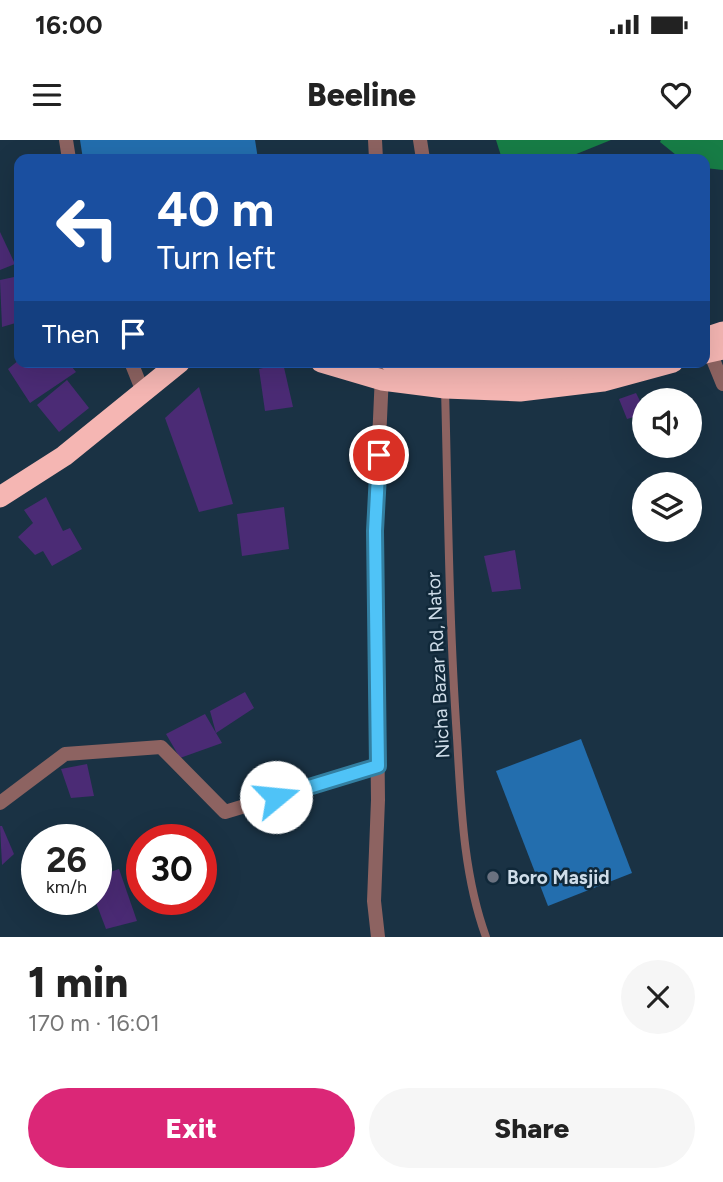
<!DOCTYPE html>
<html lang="en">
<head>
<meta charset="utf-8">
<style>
  body { margin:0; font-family:Figtree,sans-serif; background:#f6f6f6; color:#222; height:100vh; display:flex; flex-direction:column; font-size:26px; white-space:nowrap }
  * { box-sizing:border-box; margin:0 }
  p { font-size:23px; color:#767676 }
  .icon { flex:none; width:38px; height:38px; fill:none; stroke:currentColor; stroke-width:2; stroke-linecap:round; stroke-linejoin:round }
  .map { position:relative; height:797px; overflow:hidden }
  .panel { display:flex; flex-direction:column; background:#fff; flex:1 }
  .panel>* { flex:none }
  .top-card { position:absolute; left:14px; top:14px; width:696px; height:214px; border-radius:14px; box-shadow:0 7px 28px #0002; background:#1a4fa0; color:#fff; overflow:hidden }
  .controls { position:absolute; left:632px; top:248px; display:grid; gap:14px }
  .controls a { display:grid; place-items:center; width:70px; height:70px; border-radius:50%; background:#fff; box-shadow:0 7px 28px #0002; font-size:35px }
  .speed { position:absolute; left:21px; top:684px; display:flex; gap:14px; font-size:35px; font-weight:700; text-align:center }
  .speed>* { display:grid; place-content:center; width:91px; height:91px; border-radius:50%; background:#fff; box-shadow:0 7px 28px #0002; line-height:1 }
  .speed small { font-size:18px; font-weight:400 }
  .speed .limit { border:10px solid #d22; background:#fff; color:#111 }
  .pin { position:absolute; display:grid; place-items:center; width:60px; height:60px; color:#fff; margin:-30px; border:4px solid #fff; border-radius:50%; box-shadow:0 2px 7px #0007 }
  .me { position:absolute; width:77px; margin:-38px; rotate:73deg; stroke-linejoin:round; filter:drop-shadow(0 0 5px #0008) }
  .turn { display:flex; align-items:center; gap:24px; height:147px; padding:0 28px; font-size:32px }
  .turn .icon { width:91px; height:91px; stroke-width:2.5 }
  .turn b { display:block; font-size:49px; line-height:60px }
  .then { display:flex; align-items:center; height:66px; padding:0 28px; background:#0003; gap:14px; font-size:26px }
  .round { display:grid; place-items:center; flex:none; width:74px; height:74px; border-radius:37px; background:#f6f6f6 }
  .overview { display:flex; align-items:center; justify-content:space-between; height:119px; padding:0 28px }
  h1 { font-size:42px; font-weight:800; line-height:52px }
  .action { display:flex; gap:14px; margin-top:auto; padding:14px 28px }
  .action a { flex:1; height:80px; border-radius:42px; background:#db2777; color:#fff; font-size:28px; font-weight:800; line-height:80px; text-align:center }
  .action a+a { background:#f6f6f6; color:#222 }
  .status { display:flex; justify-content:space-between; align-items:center; height:49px; padding:0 35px; background:#fff; direction:ltr }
  .status svg { height:19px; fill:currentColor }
  header { display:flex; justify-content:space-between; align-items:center; height:91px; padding:0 28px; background:#fff; font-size:32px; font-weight:800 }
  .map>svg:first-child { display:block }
  .forest { fill:#177d46 }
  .water { fill:#236eae }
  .building { fill:#4b2b75 }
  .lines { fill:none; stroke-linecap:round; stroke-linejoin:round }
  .lane { stroke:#8d6361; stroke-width:8 }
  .street { stroke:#8d6361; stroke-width:14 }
  .highway { stroke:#f5b6b3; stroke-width:21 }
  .route-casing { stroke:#337fa1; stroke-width:18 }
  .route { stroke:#4fc3f7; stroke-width:12 }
  .worship-dot { fill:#6b7280; stroke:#102839; stroke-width:2.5 }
  .labels { text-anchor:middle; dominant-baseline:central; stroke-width:5; stroke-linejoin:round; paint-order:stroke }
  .street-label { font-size:19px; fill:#cfdde9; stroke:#102839 }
  .poi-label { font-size:19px; font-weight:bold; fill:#cfdde9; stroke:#102839; text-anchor:start }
</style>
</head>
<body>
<div class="status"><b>16:00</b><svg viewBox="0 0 49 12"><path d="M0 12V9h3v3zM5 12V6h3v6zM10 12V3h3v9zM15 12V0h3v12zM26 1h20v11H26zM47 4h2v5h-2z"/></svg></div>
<header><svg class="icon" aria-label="menu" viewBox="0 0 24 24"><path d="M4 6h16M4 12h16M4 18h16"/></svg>Beeline<svg class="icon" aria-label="heart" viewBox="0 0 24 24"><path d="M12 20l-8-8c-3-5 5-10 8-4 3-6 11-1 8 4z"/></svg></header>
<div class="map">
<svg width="723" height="797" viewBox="0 0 723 797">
  <rect width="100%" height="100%" fill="#1a3244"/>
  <g class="forest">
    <polygon points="496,0 611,0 564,19 502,19"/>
    <polygon points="661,0 723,0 723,30 705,28 705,19 681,19 660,2"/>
  </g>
  <g class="water">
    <polygon points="80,0 255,0 258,19 83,19"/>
    <polygon points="581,599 632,733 548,766 496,631"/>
  </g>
  <g class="building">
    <polygon points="0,92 15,124 0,130"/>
    <polygon points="19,136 19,182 2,187 0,140"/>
    <polygon points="19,220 19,222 68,222 76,232 30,263 8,229"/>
    <polygon points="283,223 293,267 265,271 259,229"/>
    <polygon points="67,240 89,268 59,292 37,265"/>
    <polygon points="199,247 233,364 199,372 165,278"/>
    <polygon points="636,253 644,269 644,274 627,279 619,259"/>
    <polygon points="46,357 63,391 70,388 82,409 52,426 43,411 35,415 18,397 33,383 24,370"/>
    <polygon points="284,367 289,409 242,416 237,374"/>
    <polygon points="515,410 521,449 492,452 484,416"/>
    <polygon points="245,552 254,568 216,593 222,603 180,618 166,594 205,574 216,593 210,571"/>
    <polygon points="87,624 94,656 71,658 61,629"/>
    <polygon points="0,686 2,686 14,714 2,725"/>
    <polygon points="119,729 137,781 106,789 95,760 96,737"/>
  </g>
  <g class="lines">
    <path class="lane" d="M445,248C448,365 449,482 457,598C461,664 463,734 486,797"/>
    <g class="street">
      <polyline points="66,0 69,19"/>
      <polyline points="375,0 376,19"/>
      <polyline points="420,0 423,19"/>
      <polyline points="710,212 723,244"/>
      <polyline points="131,222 143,252"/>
      <polyline points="0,663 65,614 161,607 225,672 378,626"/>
      <polyline points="378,797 374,761 378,660 375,391 382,234"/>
    </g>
    <g class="highway">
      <polyline points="705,198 723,192"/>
      <polyline points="705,213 723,209"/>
      <polyline points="321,222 382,240 445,248 520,251 603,241 673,222"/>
      <polyline points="391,222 443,233 530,231 599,226 614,222"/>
      <polyline points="0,357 64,316 180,222"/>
    </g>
  </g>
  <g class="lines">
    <g class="route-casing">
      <polyline id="route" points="276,657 378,626 375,391 379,315"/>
    </g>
    <use href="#route" class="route"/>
  </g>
  <circle class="worship-dot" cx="493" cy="737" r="7"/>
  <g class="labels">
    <g class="street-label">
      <text transform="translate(438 525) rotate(-93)">Nicha Bazar Rd, Nator</text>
    </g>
    <g class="poi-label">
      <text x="507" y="737">Boro Masjid</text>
    </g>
  </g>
</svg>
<div class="controls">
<a><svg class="icon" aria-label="sound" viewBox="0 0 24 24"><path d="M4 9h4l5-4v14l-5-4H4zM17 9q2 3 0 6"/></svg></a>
<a><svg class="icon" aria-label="layers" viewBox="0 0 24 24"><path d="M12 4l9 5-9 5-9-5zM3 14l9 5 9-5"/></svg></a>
</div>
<div class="speed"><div>26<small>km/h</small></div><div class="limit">30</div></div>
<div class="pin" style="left:379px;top:315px;background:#d93025"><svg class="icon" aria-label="arrive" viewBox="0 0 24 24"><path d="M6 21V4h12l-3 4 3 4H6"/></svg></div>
<svg class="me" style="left:276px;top:657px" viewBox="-20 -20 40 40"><circle r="19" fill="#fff"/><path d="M0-13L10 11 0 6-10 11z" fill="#4fc3f7"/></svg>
<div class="top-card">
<div class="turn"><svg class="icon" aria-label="left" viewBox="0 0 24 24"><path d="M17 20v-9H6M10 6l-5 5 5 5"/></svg><div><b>40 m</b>Turn left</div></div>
<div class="then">Then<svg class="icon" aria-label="arrive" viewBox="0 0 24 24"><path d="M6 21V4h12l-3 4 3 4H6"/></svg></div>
</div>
</div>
<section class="panel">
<div class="overview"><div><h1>1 min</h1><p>170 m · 16:01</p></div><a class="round"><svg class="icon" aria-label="close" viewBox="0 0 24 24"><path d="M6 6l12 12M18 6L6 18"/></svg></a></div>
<div class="action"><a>Exit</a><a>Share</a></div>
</section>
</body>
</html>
